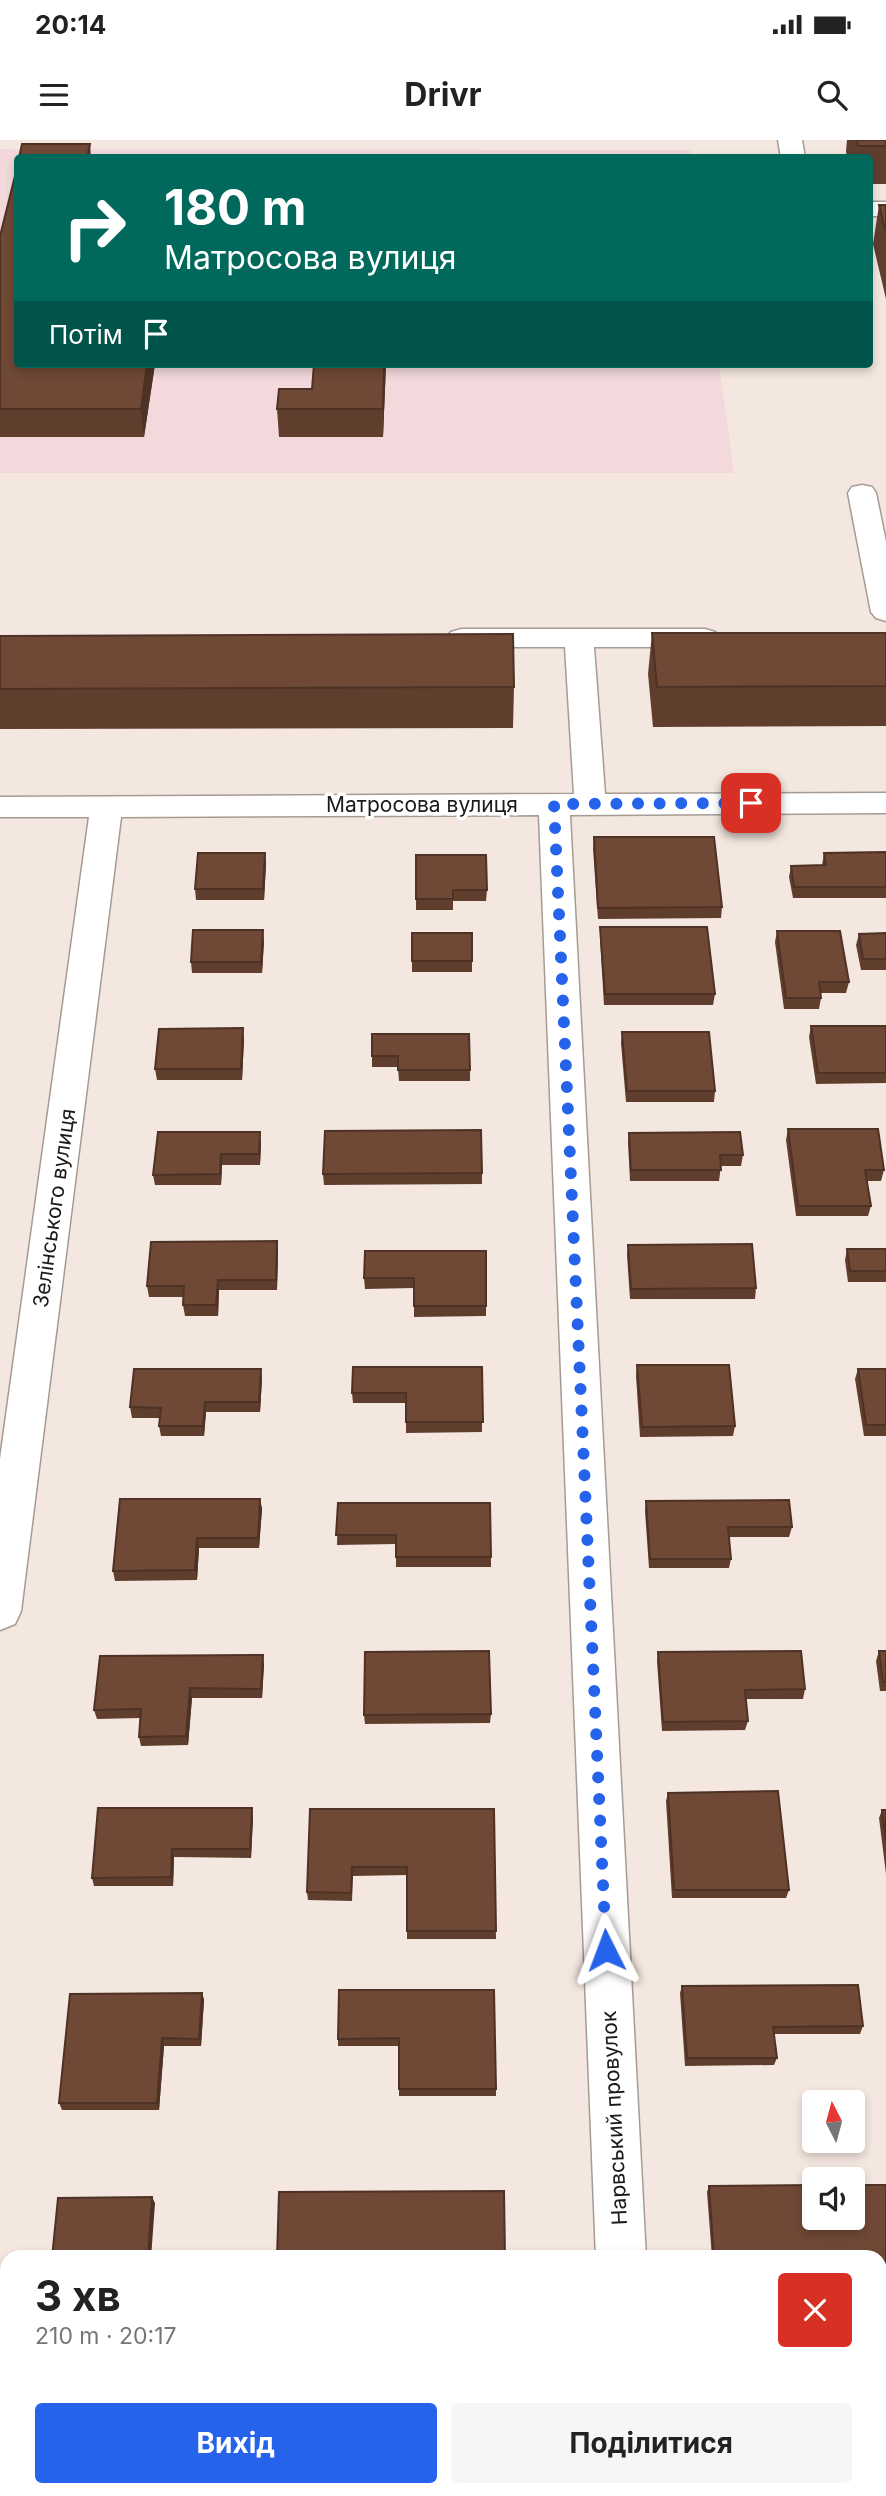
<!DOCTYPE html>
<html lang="uk">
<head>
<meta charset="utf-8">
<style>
  body { margin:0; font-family:Inter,sans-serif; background:#f6f6f6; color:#222; height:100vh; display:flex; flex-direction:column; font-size:26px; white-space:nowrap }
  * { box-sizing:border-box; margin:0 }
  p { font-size:23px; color:#767676 }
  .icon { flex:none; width:38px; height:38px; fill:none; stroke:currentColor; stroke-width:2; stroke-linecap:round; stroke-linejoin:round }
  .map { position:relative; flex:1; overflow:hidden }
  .sheet { position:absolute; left:0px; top:2110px; width:887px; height:247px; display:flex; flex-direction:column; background:#fff; border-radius:21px 21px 0 0; box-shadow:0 4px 10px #0003 }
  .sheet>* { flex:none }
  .guide { position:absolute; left:14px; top:14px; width:859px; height:214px; border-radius:7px; box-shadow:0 4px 10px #0003; background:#00695c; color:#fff; overflow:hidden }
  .needle { width:46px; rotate:354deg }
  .controls { position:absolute; left:802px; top:1950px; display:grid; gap:14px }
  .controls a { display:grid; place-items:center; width:63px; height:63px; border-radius:7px; background:#fff; box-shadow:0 4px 10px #0003; font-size:35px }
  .pin { position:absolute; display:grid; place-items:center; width:60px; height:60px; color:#fff; margin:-30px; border-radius:14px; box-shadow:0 4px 10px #0006 }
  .me { position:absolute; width:77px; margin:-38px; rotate:357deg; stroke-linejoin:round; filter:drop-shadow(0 0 5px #0008) }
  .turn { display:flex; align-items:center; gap:24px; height:147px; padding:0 35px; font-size:32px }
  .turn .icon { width:91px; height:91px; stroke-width:2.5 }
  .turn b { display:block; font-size:49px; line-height:60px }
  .then { display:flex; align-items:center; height:66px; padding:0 35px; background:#0003; gap:14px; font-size:26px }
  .round { display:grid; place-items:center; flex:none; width:74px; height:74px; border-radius:7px; background:#f6f6f6 }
  .summary { display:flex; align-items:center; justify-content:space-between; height:119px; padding:0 35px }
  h1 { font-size:42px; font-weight:700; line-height:52px }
  .primary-button { display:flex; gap:14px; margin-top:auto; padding:14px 35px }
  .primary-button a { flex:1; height:80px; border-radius:7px; background:#2563eb; color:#fff; font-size:28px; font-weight:700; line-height:80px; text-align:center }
  .primary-button a+a { background:#f6f6f6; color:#222 }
  .status { display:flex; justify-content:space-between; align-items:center; height:49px; padding:0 35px; background:#fff; direction:ltr }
  .status svg { height:19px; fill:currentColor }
  header { display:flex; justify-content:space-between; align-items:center; height:91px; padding:0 35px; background:#fff; font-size:32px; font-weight:700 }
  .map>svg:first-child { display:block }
  .education { fill:#f3d9dc }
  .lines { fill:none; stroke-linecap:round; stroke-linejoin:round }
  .minor-casing { stroke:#a69b93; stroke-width:3 }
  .minor { fill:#fff; fill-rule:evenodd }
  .wall { fill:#603e2e }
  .shaded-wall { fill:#4e3226 }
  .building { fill:#704836; stroke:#4e3226; stroke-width:2 }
  .route { stroke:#2563eb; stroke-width:12; stroke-dasharray:0 21.6 }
  .labels { text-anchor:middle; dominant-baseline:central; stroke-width:7; stroke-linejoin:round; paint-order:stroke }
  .street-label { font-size:21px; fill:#1e1a17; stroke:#fff }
</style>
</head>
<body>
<div class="status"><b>20:14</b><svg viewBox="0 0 49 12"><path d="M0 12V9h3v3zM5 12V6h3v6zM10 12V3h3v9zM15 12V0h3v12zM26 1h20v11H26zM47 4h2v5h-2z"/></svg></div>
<header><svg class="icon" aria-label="menu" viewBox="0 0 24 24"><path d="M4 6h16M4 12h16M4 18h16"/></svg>Drivr<svg class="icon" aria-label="search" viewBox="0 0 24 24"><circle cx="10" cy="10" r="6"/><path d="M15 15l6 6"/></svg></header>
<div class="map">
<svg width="886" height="2356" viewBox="0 0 886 2356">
  <rect width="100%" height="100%" fill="#f4e7df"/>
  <polygon class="education" points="0,9 690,10 691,17 18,18 18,224 719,224 734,333 0,333"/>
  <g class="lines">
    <g class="minor-casing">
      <g id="minor">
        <polygon points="778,0 802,0 805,18 781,18"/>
        <rect x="870" y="62" width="16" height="14"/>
        <polygon points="862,345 872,347 876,353 886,402 886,481 876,478 871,472 848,353 852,347"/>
        <polygon points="461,489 705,489 715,492 720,498 715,504 705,507 594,507 605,654 886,653 886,673 570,675 646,2118 596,2118 539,675 121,677 21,1471 15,1484 0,1490 0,1319 89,677 0,677 0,657 574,654 565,507 461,507 451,504 446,498 451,492"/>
        <polygon points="604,2350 658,2350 659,2356 605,2356"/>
      </g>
    </g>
    <use href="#minor" class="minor"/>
  </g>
  <g class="wall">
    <polygon points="847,0 886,0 886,44 870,44 870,18 847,18 846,11"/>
    <polygon points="879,65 886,65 886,159 873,104"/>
    <polygon points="0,96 18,224 155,224 144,297 0,297"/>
    <polygon points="386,224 383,297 279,297 277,269 312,249"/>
    <polygon points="652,493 886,493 886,586 653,587 648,534"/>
    <polygon points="0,496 514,547 513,588 0,589"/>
    <polygon points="594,697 722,767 721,778 598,779 593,709"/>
    <polygon points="886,712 886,758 793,758 789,737 791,726 822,725 824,713"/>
    <polygon points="265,713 266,724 264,760 196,760 195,749"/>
    <polygon points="416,715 487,750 486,761 453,761 453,770 416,770"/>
    <polygon points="600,787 715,854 713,865 604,865 600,799"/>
    <polygon points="777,791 849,842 846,853 821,853 821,858 819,869 784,869 775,802"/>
    <rect x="412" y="793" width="60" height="39"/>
    <polygon points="886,793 886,830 861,830 856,805 859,794"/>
    <polygon points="264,801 262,833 192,833 191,822"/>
    <polygon points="811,886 886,886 886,943 816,944 809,897"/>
    <polygon points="622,892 715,951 714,962 626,962 621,903"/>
    <polygon points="372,894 470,930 470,941 399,941 398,927 372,927"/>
    <polygon points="244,899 242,940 157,940 155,929"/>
    <polygon points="788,989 884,1030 881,1041 867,1041 871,1066 868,1076 796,1076 786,1000"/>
    <polygon points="158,992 261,1003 260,1025 222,1025 221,1045 155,1045 153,1035"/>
    <polygon points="629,993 743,1015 741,1026 721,1026 719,1041 630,1041 628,1003"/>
    <polygon points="482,1033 482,1044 324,1045 323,1034"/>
    <polygon points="277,1101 278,1112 277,1150 219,1150 218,1176 185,1176 183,1165 184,1157 149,1157 147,1146"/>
    <polygon points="628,1105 756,1148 755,1159 630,1159 627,1115"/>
    <polygon points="847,1109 886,1109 886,1142 848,1142 845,1120"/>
    <polygon points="486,1111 486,1176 414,1177 414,1148 365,1149 364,1138"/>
    <polygon points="637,1225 735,1286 733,1296 640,1297 636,1236"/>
    <polygon points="482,1227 482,1292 406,1293 406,1263 353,1263 352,1253"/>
    <polygon points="858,1229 886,1229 886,1296 864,1296 855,1239"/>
    <polygon points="262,1239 260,1272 206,1272 204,1296 161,1296 159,1286 160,1278 132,1278 130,1267"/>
    <polygon points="260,1359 262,1369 259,1408 199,1408 197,1440 115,1441 113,1431"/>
    <polygon points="646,1361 792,1387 789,1397 729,1397 731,1419 729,1428 649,1428 645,1371"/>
    <polygon points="338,1363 491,1417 491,1427 396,1427 396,1404 337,1405"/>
    <polygon points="879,1511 886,1511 886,1551 880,1551 876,1521"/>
    <polygon points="658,1512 805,1549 803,1559 745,1559 748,1581 745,1590 662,1591 657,1521"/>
    <polygon points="264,1524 262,1558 192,1558 188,1605 141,1606 139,1597 140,1578 97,1579 94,1570"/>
    <polygon points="491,1574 490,1583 365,1584 364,1575"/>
    <polygon points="668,1653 789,1750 786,1758 672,1758 666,1661"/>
    <polygon points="310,1669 494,1669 496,1799 407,1799 407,1735 353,1736 352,1761 308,1760 307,1752"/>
    <polygon points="882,1670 886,1670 886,1734 879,1678"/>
    <polygon points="253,1677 251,1718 174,1717 173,1746 94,1746 92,1738"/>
    <polygon points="682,1846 863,1886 860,1894 774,1894 777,1918 774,1925 685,1926 680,1853"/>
    <polygon points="339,1850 496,1949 496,1956 399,1956 399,1906 338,1906 338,1899"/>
    <polygon points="202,1853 204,1860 201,1906 164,1906 159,1970 62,1970 59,1963"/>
    <polygon points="886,2045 886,2166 880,2166 880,2118 712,2118 707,2052 709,2046"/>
  </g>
  <g class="shaded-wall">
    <polygon points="90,4 91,18 87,18"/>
    <polygon points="147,224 155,224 144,297 141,269"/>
    <polygon points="384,224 386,224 383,297 383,269"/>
    <polygon points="265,713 266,724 264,760 263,749"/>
    <polygon points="263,790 264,801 262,833 261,822"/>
    <polygon points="243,888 244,899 242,940 241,929"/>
    <polygon points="260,992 261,1003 260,1025 259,1014"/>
    <polygon points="221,1014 222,1025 221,1045 220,1034"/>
    <polygon points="277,1101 278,1112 277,1150 276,1140"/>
    <polygon points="218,1140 219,1150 218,1176 216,1165"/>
    <polygon points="261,1229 262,1239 260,1272 259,1262"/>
    <polygon points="205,1262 206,1272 204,1296 203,1286"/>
    <polygon points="260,1359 262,1369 259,1408 258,1398"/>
    <polygon points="197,1398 199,1408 197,1440 195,1430"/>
    <polygon points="263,1515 264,1524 262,1558 261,1549"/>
    <polygon points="190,1548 192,1558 188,1605 186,1596"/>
    <polygon points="252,1668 253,1677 251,1718 250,1709"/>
    <polygon points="172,1709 174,1717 173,1746 171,1737"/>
    <polygon points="202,1853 204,1860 201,1906 199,1899"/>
    <polygon points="162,1898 164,1906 159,1970 157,1963"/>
    <polygon points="152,2057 155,2063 151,2118 148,2118"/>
  </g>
  <g class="building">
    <polygon points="857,0 886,0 886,6 858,6"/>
    <polygon points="22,4 90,4 87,18 19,18"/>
    <polygon points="18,24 18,224 147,224 141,269 0,269 0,96"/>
    <polygon points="879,65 886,65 886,94"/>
    <polygon points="314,224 384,224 383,269 277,269 279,249 312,249"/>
    <polygon points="652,493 886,493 886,546 657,547"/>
    <polygon points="513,494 514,547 0,549 0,496"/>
    <polygon points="594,697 714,697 722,767 598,768"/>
    <polygon points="886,712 886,747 794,747 791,726 826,725 824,713"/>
    <polygon points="198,713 265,713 263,749 195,749"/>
    <polygon points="416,715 486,715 487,750 453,750 453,759 416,759"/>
    <polygon points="600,787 707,787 715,854 605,854"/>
    <polygon points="193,790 263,790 261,822 191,822"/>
    <polygon points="777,791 840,791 849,842 819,842 821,858 786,858"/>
    <rect x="412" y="793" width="60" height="28"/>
    <polygon points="886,793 886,819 863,819 859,794"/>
    <polygon points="811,886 886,886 886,933 818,933"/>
    <polygon points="243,888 241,929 155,929 159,889"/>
    <polygon points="622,892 709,892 715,951 627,951"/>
    <polygon points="372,894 469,894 470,930 398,930 398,916 372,916"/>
    <polygon points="788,989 878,989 884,1030 865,1030 871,1066 798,1066"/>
    <polygon points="481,990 482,1033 323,1034 325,991"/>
    <polygon points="158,992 260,992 259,1014 221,1014 220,1034 153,1035"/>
    <polygon points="740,992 743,1015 720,1015 721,1030 631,1030 629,993"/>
    <polygon points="277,1101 276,1140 218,1140 216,1165 183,1165 184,1146 147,1146 151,1102"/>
    <polygon points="752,1104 756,1148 631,1149 628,1105"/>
    <polygon points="847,1109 886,1109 886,1131 850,1131"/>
    <polygon points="365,1111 486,1111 486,1166 414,1166 414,1138 364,1138"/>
    <polygon points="637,1225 729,1225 735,1286 642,1287"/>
    <polygon points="353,1227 482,1227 483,1282 406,1282 406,1253 352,1253"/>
    <polygon points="134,1229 261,1229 259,1262 205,1262 203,1286 159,1286 161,1268 130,1267"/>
    <polygon points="858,1229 886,1229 886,1285 866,1285"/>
    <polygon points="120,1359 260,1359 258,1398 197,1398 195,1430 113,1431"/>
    <polygon points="789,1360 792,1387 728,1387 731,1419 650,1419 646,1361"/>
    <polygon points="338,1363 490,1363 491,1417 396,1417 396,1395 336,1395"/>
    <polygon points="489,1511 491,1574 364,1575 365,1512"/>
    <polygon points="801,1511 805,1549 745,1550 748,1581 663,1582 658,1512"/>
    <polygon points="879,1511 886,1511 886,1542 883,1542"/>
    <polygon points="263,1515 261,1549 190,1548 186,1596 139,1597 141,1569 94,1570 100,1516"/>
    <polygon points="778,1651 789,1750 674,1750 668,1653"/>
    <polygon points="98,1668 252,1668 250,1709 172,1709 171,1737 92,1738"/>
    <polygon points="310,1669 494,1669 496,1791 407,1791 407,1727 352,1727 351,1753 307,1752"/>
    <polygon points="882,1670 886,1670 886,1701"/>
    <polygon points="858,1845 863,1886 773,1887 777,1918 687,1918 682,1846"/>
    <polygon points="339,1850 494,1850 496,1949 399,1949 399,1898 338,1899"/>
    <polygon points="202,1853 199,1899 162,1898 157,1963 59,1963 70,1854"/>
    <polygon points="814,2045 814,2077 852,2077 852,2045 886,2045 886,2160 880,2160 880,2118 714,2118 709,2046"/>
    <polygon points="504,2051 505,2118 277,2118 279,2052"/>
    <polygon points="152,2057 148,2118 52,2118 58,2058"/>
    <polygon points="16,2350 121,2350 120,2356 15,2356"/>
    <polygon points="195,2350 256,2350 256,2356 194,2356"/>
    <rect x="355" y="2350" width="131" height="6"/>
    <polygon points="704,2350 821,2350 822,2356 705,2356"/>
  </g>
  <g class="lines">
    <polyline class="route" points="606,1810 554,664 751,663"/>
  </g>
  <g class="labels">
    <g class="street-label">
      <text x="422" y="664">Матросова вулиця</text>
      <text transform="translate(54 1068) rotate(-82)">Зелінського вулиця</text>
      <text transform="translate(614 1978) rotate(-93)">Нарвський провулок</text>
    </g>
  </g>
</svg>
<div class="controls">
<a><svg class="needle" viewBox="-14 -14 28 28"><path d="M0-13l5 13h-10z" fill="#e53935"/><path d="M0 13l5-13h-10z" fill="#767676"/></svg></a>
<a><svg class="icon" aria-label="sound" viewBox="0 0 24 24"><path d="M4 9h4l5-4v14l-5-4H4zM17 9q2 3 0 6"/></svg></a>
</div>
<div class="pin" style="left:751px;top:663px;background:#d93025"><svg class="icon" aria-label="arrive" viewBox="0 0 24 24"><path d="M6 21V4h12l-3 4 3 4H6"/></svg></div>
<svg class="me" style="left:606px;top:1810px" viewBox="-20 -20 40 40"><path d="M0-17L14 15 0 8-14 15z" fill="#2563eb" stroke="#fff" stroke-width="4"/></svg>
<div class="guide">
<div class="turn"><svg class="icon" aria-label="right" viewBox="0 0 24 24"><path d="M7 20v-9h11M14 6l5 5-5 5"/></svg><div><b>180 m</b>Матросова вулиця</div></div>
<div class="then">Потім<svg class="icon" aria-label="arrive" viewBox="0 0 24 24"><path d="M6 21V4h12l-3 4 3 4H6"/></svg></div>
</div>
<section class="sheet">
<div class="summary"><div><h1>3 хв</h1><p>210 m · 20:17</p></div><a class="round" style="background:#d93025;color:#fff"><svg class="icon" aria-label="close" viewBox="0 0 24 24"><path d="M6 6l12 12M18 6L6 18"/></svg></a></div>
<div class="primary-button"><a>Вихід</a><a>Поділитися</a></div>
</section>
</div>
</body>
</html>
